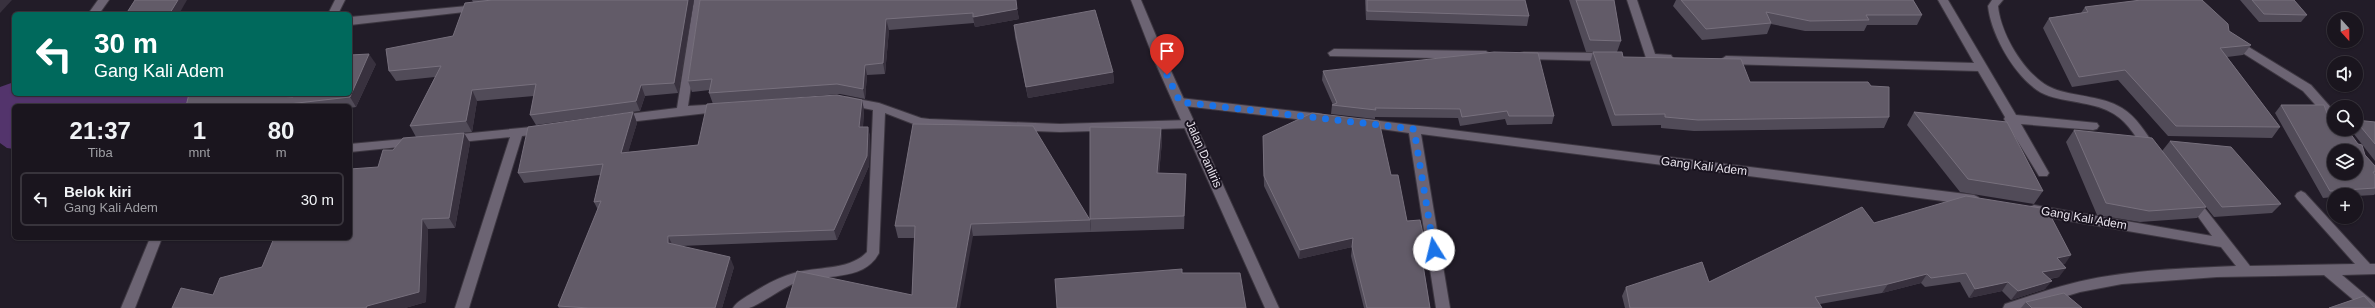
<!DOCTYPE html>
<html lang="id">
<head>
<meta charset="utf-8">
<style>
  body { margin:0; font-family:Helvetica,sans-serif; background:#231e27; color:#f1f3f6; height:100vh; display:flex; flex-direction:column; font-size:15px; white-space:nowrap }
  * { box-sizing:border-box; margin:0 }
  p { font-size:13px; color:#9f9fa4 }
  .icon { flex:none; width:22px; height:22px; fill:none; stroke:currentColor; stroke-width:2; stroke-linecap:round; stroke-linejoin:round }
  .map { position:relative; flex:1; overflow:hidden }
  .panel { position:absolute; left:12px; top:104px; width:340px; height:136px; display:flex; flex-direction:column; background:#1a151e; border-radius:6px; box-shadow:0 1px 3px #0004,0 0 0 1px #38343c }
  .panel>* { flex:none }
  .hud { position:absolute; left:12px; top:12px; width:340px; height:84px; border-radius:6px; box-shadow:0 1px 3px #0004,0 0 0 1px #38343c; background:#00695c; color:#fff; overflow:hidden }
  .needle { width:26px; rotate:159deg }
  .controls { position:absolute; left:2327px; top:12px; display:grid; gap:8px }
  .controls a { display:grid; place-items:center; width:36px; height:36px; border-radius:50%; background:#1a151e; box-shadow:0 1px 3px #0004,0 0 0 1px #38343c; font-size:20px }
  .pin { position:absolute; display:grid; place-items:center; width:34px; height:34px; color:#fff; margin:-41px -17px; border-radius:50% 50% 50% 0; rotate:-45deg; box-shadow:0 0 4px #0007 }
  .pin .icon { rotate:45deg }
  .me { position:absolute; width:44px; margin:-22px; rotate:351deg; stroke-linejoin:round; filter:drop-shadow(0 0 3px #0008) }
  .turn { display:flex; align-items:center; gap:14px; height:84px; padding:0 16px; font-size:18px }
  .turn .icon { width:52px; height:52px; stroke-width:2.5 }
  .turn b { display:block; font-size:28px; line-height:34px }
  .eta { display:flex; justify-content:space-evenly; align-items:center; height:68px; text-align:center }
  .eta b { font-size:24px; font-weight:700; line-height:28px }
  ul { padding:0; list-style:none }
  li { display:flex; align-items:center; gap:12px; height:54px; margin:0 8px 6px; padding:0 8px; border:2px solid #38343c; border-radius:6px }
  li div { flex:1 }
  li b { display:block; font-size:15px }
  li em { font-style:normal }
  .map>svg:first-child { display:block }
  .green { fill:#53346c }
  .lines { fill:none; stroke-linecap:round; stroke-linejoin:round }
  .street-casing { stroke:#3d3741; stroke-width:2 }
  .secondary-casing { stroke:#3d3741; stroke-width:2 }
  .street { fill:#6c6473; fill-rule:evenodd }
  .secondary { fill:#6c6473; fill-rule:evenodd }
  .wall { fill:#514b58 }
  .shaded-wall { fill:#38313e }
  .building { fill:#625b68; stroke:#77707d; fill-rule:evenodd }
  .route { stroke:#1a73e8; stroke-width:7; stroke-dasharray:0 12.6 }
  .labels { text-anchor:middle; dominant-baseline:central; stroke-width:4; stroke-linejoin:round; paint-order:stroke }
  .street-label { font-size:12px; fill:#e9e4ed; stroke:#19131f }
</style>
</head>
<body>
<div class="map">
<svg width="2375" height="308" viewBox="0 0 2375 308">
  <rect width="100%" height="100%" fill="#221c28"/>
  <polygon class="green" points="14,82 14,94 196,94 205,106 14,106 14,149 7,148 0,143 0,87"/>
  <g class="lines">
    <g class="street-casing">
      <g id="street">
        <polygon points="98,0 109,0 99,14 88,14"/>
        <polygon points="335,0 345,0 338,14 328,14"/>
        <polygon points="694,0 704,0 688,106 721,104 725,105 727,108 725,111 620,123 616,122 614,119 616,116 620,115 677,108"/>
        <polygon points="1627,0 1637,0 1655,54 1671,55 1673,58 1671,61 1647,61"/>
        <polygon points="1938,0 1948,0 2016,115 2097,123 2099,126 2097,129 2093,130 2021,124 2049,173 2047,176 2039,176 2004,119 2005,117 1978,71 1726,64 1720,60 1726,56 1974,63"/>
        <path d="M1992,0H2003L1998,6C2001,36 2028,81 2057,90C2079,97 2102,96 2122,108C2137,117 2146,134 2156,147L2158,150L2156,153H2148C2137,140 2129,123 2114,114C2095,102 2070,103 2049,96C2019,86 1991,36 1988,6Z"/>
        <polygon points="478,5 483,8 482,10 350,25 350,17"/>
        <polygon points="2234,38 2311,85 2334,111 2334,122 2330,121 2303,91 2230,45 2228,42"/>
        <polygon points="1334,49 1486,51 1492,55 1486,59 1330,56 1328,53"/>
        <polygon points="1524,52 1608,53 1614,57 1608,61 1520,59 1518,56 1520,53"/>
        <path d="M847,97L879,103L921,118L929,119L1060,124L1190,120L1196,124L1190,128L1060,132L929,127L916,125L885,113L879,253C864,283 822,273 795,283C782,288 758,306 749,308C744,308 738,308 733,308C737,301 746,297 752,293C765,285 779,277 794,273C818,266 849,271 867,252L873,110L843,104L841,101Z"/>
        <polygon points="1180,98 1321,114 1327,118 1321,122 1176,105 1174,102 1176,99"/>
        <polygon points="1364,119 1974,195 1978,197 1980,200 1978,203 1974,205 1421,134 1450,308 1436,308 1409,133 1360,126 1358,123 1360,120"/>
        <polygon points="542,126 548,130 546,133 522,136 469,308 455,308 510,137 451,143 445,139 451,135"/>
        <polygon points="415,138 419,139 421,142 419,145 350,152 350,144"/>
        <path d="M2301,191L2305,193L2370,264H2375V274L2342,275L2375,303V308H2363L2324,275L2217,277L2122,284L2080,292L2027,308H2003L2005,304C2039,293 2073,281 2108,276C2150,269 2193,268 2236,266L2221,247L2034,215L2030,213L2028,210L2030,207L2034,205L2212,236L2186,200L2188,197H2196L2250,266L2355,264L2297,199L2295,196L2297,193Z"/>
        <polygon points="150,238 162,238 135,308 121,308"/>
      </g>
    </g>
    <g class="secondary-casing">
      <polygon id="secondary" points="1131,0 1141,0 1167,62 1279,308 1265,308 1155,62"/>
    </g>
    <use href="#street" class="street"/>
    <use href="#secondary" class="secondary"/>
  </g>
  <g class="wall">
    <polygon points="472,0 694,0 678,93 645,96 640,111 536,125 530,115 534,96 477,101 472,132 416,137 410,126 435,77 396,81 389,71 453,36 473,2"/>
    <polygon points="700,0 1017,9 1019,19 975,27 974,23 889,30 885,74 867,75 865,99 840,94 713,104 709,93 710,90 692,92 688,81"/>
    <polygon points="1365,0 1525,0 1529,16 1527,26 1366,20"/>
    <polygon points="1569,0 1614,0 1621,41 1617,52 1623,57 1750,82 1889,117 1884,128 1694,131 1661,128 1661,125 1612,126 1590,63 1593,52 1586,52"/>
    <polygon points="1676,0 1913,0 1922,15 1917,25 1867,25 1864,31 1805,31 1771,24 1767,34 1702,40 1673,6"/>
    <polygon points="2240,0 2294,0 2307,15 2301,22 2259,22"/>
    <polygon points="2085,7 2229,31 2251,45 2243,55 2227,57 2280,127 2272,138 2168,136 2118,80 2072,87 2043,28 2049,18 2081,13"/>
    <polygon points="1014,25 1113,72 1114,83 1028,98 1015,37"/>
    <polygon points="376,64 356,107 350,108 350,106 186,106 293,97"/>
    <polygon points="1323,71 1554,116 1552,124 1507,125 1505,119 1460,126 1458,118 1375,117 1375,119 1331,114 1332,105 1333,105 1322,80"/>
    <polygon points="862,100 864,110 863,127 868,127 870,137 869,166 837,240 680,246 734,267 722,308 559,308 558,306 598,210 594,202 600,175 524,183 518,173 633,112 637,123 628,152 698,145"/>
    <polygon points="2281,105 2328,116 2358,144 2365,155 2375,166 2375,194 2374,195 2356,196 2356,195 2334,195 2334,197 2323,198 2275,113"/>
    <polygon points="1914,112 2043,191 2034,204 1960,192 1907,125"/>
    <polygon points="2356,120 2375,122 2375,161 2350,129 2356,129"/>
    <polygon points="1161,128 1162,141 1159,173 1186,174 1184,229 1091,232 1090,219"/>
    <polygon points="2074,130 2162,151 2170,141 2281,204 2272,213 2214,217 2206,207 2197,218 2140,222 2097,215 2066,142"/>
    <polygon points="464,133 470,143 455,228 428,229 426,302 405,308 172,308 213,295 262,267 378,167 393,150"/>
    <polygon points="1263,136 1391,175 1407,221 1427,252 1425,262 1423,262 1430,308 1364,308 1351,256 1352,247 1299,259 1264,186 1263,146"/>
    <polygon points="1090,220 1091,232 973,236 912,295 914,238 898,238 895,226"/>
    <polygon points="1874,223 2065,264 2063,264 2059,277 2050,279 2045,289 2011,300 2002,291 1969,298 1960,282 1925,287 1921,283 1882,293 1820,304 1822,308 1625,308 1622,296 1626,287 1709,282"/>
    <polygon points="2026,302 2082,308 2021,308"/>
  </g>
  <g class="shaded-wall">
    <polygon points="0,0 12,0 0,13"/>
    <polygon points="178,0 187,0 179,14 170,14 170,13"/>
    <polygon points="688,0 694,0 678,93 674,83"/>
    <polygon points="1017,9 1019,19 975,27 973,17"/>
    <polygon points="886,19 889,30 885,74 883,63"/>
    <polygon points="369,54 376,64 356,107 350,97"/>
    <polygon points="865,65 867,75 865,99 863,89"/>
    <polygon points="1113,72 1114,83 1028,98 1026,87"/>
    <polygon points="641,85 645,96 640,111 636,101"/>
    <polygon points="472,90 477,101 472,132 466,121"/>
    <polygon points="280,94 292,94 288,104 279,96"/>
    <polygon points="862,100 864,110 862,137 859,127"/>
    <polygon points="633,112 637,123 625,163 621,153"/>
    <polygon points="868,127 870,137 869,166 837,240 834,230"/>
    <polygon points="1161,128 1162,141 1158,186 1157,173"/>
    <polygon points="464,133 470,143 455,228 449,218"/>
    <polygon points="1186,174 1186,187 1184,229 1184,216"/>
    <polygon points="422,219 428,229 426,302 405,308 366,308 367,306"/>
    <polygon points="971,224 973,236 960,308 956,308"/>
    <polygon points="668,236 673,246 668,243"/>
    <polygon points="1353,238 1352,247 1299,259 1300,250"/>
    <polygon points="2071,255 2065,264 2050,267 2057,258"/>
    <polygon points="730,257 734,267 722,308 715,308"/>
    <polygon points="2066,268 2059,277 2035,281 2042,272"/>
    <polygon points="1927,274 1921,283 1882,293 1888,284"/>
    <polygon points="2052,281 2045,289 2011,300 2018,291"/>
    <polygon points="2008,282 2002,291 1969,298 1975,289"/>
  </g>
  <g class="building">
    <polygon points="135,0 178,0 170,13 126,14"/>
    <polygon points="492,0 688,0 674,83 641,85 636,101 530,115 536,84 472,90 466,121 410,126 441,66 389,71 386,49 453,36 465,3"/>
    <polygon points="700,0 1016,0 1017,9 973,17 973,13 886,19 883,63 865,65 863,89 837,84 709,93 712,79 688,81"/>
    <polygon points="1367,0 1525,0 1529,16 1367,11"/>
    <polygon points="1576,0 1614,0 1621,41 1590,40"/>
    <polygon points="1681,0 1913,0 1922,15 1866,15 1869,20 1810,21 1766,12 1771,23 1706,29"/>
    <polygon points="2141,0 2202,0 2228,24 2229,31 2251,45 2220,48 2280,127 2176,126 2125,70 2079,77 2049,18 2088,12 2085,7"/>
    <polygon points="2252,0 2294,0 2307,15 2264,14"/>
    <polygon points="1095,10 1113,72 1026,87 1014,25"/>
    <polygon points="1494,52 1538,53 1554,116 1509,116 1507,111 1462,117 1460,109 1375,108 1376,110 1332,105 1337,103 1323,71"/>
    <polygon points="1593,52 1622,52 1623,57 1741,59 1750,82 1868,82 1871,86 1889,87 1889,117 1698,120 1665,117 1665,114 1615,115"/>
    <polygon points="369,54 350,97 271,106 186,106 189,94 280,94 279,96 293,97 294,94 350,94 350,55"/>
    <polygon points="837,95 862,100 859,127 868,127 867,156 834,230 668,236 668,243 730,257 715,308 589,308 558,306 601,201 594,202 603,164 518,173 528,127 633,112 621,153 698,145 707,104"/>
    <path d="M2281,105H2324L2328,116H2334V129H2347L2358,144L2362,145L2365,155L2375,166V172H2373L2375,175V188L2330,191ZM2334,151H2356V173H2334Z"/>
    <polygon points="1914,112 2007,122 2043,191 1968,179"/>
    <polygon points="1312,113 1379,121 1391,175 1398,175 1407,221 1420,220 1427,252 1421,253 1430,308 1367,308 1352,247 1353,238 1300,250 1264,176 1263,136"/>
    <polygon points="2356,120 2375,122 2375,144 2356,121"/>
    <polygon points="913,124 1033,126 1090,220 971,224 956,308 786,308 797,271 912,295 915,226 895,226"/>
    <polygon points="1090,127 1161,128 1157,173 1186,174 1184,216 1090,219"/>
    <polygon points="2074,130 2152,138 2206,207 2149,211 2106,203"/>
    <polygon points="464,133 449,218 422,219 419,292 367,306 366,308 172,308 181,288 213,295 220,278 262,267 274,238 350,238 350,169 378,167 383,150 393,150 403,138"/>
    <polygon points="2170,141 2231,147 2281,204 2222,207"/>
    <polygon points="1966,196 2047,209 2071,255 2057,258 2066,268 2042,272 2052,281 2018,291 2008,282 1975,289 1966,273 1931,278 1927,274 1888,284 1815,297 1822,308 1630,308 1626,287 1702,262 1709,282 1862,207 1874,223"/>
    <polygon points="1182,269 1182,273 1240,273 1246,308 1057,308 1055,279"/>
    <polygon points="2064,293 2082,308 2032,308 2026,302"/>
    <polygon points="2364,296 2375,308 2329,308"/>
  </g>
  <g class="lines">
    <polyline class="route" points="1167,75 1180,102 1414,129 1434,250"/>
  </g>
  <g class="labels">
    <g class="street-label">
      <text transform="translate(1204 154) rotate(66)">Jalan Danliris</text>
      <text transform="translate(1704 166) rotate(7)">Gang Kali Adem</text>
      <text transform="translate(2084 218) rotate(10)">Gang Kali Adem</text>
    </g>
  </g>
</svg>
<div class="controls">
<a><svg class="needle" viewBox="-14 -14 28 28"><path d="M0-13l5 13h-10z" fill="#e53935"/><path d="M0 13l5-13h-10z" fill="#9f9fa4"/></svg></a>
<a><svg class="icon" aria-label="sound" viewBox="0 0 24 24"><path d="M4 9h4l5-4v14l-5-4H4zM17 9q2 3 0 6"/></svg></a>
<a><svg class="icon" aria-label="search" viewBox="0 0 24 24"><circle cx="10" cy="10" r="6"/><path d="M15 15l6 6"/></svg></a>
<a><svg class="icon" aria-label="layers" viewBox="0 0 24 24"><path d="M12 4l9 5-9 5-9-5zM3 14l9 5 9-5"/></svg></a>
<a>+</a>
</div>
<div class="pin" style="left:1167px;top:75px;background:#d93025"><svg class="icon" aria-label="arrive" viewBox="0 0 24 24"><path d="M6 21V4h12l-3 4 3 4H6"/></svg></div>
<svg class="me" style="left:1434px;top:250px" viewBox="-20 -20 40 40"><circle r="19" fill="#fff"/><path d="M0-13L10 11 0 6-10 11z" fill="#1a73e8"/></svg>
<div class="hud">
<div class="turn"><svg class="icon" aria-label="left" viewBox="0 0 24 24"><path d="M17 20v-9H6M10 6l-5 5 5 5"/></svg><div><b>30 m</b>Gang Kali Adem</div></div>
</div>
<section class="panel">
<div class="eta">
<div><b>21:37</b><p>Tiba</p></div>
<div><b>1</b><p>mnt</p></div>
<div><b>80</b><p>m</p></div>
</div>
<ul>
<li><svg class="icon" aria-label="left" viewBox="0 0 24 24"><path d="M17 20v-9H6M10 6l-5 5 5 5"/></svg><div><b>Belok kiri</b><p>Gang Kali Adem</p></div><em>30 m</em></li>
</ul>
</section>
</div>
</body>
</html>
